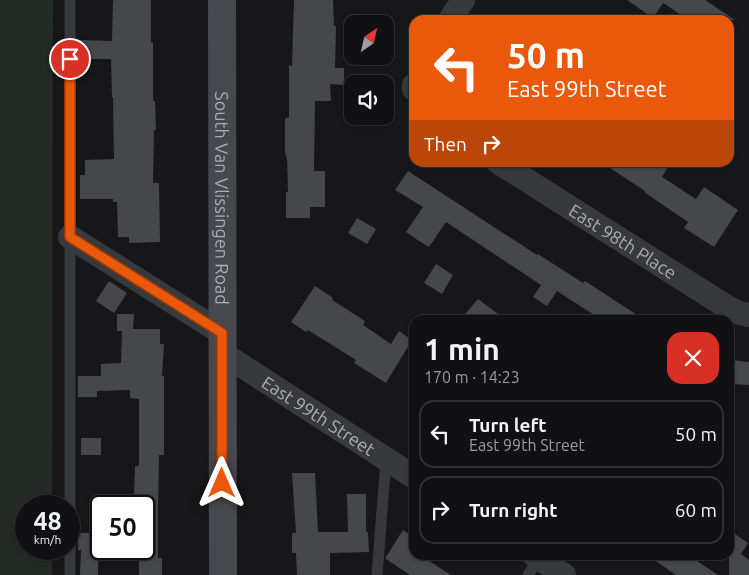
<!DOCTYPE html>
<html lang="en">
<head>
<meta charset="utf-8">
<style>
  body { margin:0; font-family:Ubuntu,sans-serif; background:#1e1f21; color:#f1f3f6; height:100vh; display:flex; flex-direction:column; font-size:19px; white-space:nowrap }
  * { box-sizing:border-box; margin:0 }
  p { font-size:16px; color:#9c9da0 }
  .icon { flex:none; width:28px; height:28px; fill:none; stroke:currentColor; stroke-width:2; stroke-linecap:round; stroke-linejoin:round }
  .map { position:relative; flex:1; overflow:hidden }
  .sheet { position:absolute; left:409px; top:315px; width:325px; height:245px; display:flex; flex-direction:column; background:#111113; border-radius:15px; box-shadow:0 1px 4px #0004,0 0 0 1px #303133 }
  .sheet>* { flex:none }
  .top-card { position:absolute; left:409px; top:15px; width:325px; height:152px; border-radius:15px; box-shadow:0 1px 4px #0004,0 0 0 1px #303133; background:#ea580c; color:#fff; overflow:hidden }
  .needle { width:32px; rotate:34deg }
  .buttons { position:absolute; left:344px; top:15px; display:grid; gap:10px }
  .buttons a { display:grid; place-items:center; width:50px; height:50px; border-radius:10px; background:#111113; box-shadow:0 1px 4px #0004,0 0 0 1px #303133; font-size:25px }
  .speed { position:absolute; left:15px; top:495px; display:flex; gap:10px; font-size:25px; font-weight:700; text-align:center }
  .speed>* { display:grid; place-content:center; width:65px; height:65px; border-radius:50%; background:#111113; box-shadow:0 1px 4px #0004,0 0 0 1px #303133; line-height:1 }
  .speed small { font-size:12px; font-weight:400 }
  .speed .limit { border:2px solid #111; border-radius:8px; background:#fff; color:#111 }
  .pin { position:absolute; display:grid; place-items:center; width:42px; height:42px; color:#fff; margin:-21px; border:2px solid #fff; border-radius:50%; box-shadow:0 1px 5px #0007 }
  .me { position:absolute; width:55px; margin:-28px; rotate:0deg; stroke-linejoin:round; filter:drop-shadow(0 0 4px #0008) }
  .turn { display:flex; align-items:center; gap:18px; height:105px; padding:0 15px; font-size:22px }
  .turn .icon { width:65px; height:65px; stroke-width:2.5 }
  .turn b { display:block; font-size:35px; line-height:42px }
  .then { display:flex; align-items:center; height:48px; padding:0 15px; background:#0003; gap:10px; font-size:19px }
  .round { display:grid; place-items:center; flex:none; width:52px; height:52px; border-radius:15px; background:#1e1f21 }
  .summary { display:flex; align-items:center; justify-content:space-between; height:85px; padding:0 15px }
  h1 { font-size:30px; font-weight:700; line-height:38px }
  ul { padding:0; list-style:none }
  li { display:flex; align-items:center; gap:15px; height:68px; margin:0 10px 8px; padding:0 5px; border:2px solid #303133; border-radius:15px }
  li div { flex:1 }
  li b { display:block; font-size:19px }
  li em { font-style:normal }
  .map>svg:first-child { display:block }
  .green { fill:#232a25 }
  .building { fill:#46474b }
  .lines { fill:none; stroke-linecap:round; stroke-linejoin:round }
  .lane { stroke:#38393d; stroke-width:11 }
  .street { stroke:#38393d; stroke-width:24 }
  .secondary { stroke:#47484d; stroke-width:28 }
  .route-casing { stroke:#983908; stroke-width:12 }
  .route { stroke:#ea580c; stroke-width:9 }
  .labels { text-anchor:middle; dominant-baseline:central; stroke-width:4; stroke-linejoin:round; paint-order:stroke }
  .street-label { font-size:18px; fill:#aaadb7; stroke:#121214 }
</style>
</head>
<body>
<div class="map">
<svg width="749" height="575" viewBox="0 0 749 575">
  <rect width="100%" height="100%" fill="#171719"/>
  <polygon class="green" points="0,0 53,0 52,506 26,506 26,549 52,549 52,575 0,575"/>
  <g class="building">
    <polygon points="113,0 151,0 151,42 153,42 153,101 155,101 156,130 154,130 153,183 159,183 160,242 129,243 129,237 118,237 117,202 113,202 113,199 80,199 80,175 85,175 85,160 114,159 113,97 112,97 111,59 80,59 80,40 112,41"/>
    <polygon points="294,0 333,0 334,26 336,26 335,68 344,68 344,85 330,84 331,101 315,101 314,171 325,171 325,207 310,207 310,218 286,218 286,192 288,192 287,157 286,157 285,152 285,118 289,118 289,65 292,66"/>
    <polygon points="627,0 705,0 735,20 689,20 663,3 653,18"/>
    <polygon points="601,162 671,162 662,177 696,199 704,187 738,210 714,247 684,228 688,222 644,192 645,191"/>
    <polygon points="408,171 537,255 538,254 583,283 585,281 645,320 602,320 557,291 547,306 533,297 541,285 446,222 429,247 416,239 406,232 423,207 395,190"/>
    <polygon points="357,218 376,229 367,244 348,233"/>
    <polygon points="436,264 453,275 442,294 424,283"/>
    <polygon points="109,281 127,293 114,313 96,301"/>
    <polygon points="315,286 333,298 332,300 365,321 363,325 391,344 399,331 412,340 386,383 354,363 356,360 308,330 306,332 291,322"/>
    <polygon points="478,299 506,320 460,320"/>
    <polygon points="117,314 134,314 133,329 160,329 160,344 164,344 162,376 164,376 164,455 159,455 158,513 158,558 162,558 162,575 139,575 139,557 144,557 144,499 134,498 135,466 139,466 139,399 130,398 130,390 97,391 97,397 78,397 78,376 101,376 101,364 121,363 122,331 117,331"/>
    <polygon points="732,360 749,362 749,385 730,384"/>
    <rect x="81" y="438" width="20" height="17"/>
    <polygon points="292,473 315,473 318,532 348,532 347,494 366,494 366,532 368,532 369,552 330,553 330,575 297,575 296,553 292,553 292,533 296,533"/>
    <polygon points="403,530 414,537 414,555 433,555 429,561 451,575 410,575 386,559 386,557"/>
    <polygon points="729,530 748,543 741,554 749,560 749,575 729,575"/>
    <polygon points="78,533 99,533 98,575 80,575 81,550 78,550"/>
    <polygon points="647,555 688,555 718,575 676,575"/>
  </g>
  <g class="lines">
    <g class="lane">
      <polyline points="70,0 70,575"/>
      <polyline points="377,575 386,459"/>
      <polyline points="528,575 539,558"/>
    </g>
    <g class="street">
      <polyline points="450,20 463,0"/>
      <polyline points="414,85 414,89"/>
      <path id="s1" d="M498,162L727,307L739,313L749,315"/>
      <polyline points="70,237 222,333"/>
      <path id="s2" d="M222,353L414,477"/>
      <polyline points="534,555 564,575"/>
    </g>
    <path class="secondary" id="s3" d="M222,0L223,575"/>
  </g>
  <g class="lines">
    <g class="route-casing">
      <polyline id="route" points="70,59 70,237 222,333 222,483"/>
    </g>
    <use href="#route" class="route"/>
  </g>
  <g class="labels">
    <g class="street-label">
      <text stroke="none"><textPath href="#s3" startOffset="198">South Van Vlissingen Road</textPath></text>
      <text stroke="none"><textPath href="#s1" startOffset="148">East 98th Place</textPath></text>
      <text stroke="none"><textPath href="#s2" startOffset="115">East 99th Street</textPath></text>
    </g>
  </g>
</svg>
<div class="buttons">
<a><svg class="needle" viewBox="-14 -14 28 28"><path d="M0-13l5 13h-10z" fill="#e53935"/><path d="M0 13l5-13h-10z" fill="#9c9da0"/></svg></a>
<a><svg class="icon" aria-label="sound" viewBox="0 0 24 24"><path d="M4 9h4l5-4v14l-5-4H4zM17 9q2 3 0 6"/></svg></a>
</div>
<div class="speed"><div>48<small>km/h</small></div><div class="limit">50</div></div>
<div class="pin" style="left:70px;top:59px;background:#d93025"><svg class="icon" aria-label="arrive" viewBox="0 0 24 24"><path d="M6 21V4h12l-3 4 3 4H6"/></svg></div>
<svg class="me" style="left:222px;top:483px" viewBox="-20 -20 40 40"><path d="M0-17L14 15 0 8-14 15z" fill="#ea580c" stroke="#fff" stroke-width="4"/></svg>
<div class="top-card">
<div class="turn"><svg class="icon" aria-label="left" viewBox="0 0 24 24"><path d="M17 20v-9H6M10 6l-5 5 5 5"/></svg><div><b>50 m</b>East 99th Street</div></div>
<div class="then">Then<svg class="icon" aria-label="right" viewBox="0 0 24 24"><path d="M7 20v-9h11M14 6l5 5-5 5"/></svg></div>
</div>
<section class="sheet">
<div class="summary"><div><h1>1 min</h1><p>170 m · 14:23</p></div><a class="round" style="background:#d93025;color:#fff"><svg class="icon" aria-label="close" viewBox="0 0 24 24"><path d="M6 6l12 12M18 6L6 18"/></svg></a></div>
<ul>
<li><svg class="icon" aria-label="left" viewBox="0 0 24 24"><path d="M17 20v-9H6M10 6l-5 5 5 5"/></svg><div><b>Turn left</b><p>East 99th Street</p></div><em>50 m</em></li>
<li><svg class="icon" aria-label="right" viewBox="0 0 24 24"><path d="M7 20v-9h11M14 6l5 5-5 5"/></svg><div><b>Turn right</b></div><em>60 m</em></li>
</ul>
</section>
</div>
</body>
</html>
